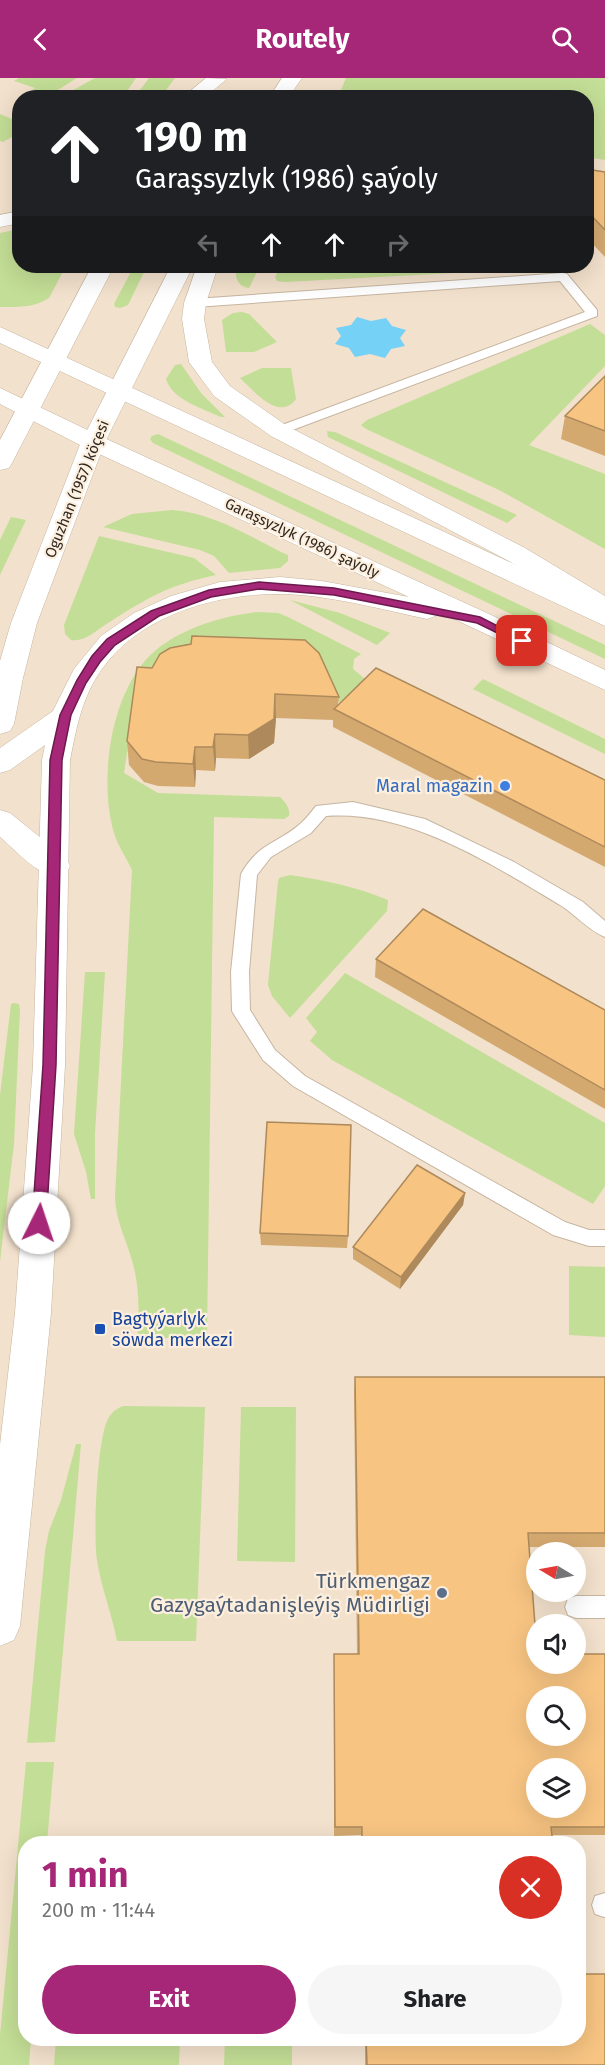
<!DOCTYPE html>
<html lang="en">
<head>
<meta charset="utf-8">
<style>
  body { margin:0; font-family:"Fira Sans",sans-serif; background:#f6f6f6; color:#202124; height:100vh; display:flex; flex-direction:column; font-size:22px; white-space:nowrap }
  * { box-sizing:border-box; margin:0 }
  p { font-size:20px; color:#757577 }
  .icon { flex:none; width:33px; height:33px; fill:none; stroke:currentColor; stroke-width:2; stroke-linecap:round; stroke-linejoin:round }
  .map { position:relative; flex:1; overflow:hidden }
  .details { position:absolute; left:18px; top:1758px; width:568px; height:210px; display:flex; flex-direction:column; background:#fff; border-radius:24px; box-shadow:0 6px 24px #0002 }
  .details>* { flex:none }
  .guide { position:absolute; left:12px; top:12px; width:582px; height:183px; border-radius:24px; box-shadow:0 6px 24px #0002; background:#202124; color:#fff; overflow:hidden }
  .needle { width:39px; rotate:280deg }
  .tools { position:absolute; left:526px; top:1464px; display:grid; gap:12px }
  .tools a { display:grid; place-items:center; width:60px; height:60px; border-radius:50%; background:#fff; box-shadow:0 6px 24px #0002; font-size:30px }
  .pin { position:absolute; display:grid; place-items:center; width:51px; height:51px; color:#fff; margin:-26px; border-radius:12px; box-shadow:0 3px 9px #0006 }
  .me { position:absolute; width:66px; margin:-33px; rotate:4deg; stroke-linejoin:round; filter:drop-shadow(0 0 4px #0008) }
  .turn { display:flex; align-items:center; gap:21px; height:126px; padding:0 24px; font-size:27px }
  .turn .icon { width:78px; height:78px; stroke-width:2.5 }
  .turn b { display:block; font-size:42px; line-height:51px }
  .lanes { display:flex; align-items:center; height:57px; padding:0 24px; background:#0003; justify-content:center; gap:30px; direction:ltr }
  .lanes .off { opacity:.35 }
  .round { display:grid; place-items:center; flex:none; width:63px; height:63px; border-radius:32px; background:#f6f6f6 }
  .overview { display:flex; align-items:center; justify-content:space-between; height:102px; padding:0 24px }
  h1 { font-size:36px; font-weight:700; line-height:45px; color:#a62777 }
  .cta { display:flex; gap:12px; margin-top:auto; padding:12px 24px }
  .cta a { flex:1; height:69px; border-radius:36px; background:#a62777; color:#fff; font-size:24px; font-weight:700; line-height:69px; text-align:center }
  .cta a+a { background:#f6f6f6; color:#202124 }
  header { display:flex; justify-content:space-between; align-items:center; height:78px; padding:0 24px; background:#a62777; color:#fff; font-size:27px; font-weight:700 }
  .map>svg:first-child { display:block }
  .green { fill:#c3de96 }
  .water { fill:#75d2f6 }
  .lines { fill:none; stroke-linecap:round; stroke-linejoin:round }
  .service-casing { stroke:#c6b5a1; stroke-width:2 }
  .minor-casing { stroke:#c6b5a1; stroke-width:1 }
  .secondary-casing { stroke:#c6b5a1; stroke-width:1 }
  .primary-casing { stroke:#c6b5a1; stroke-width:1 }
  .service { fill:#fff; fill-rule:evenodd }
  .minor { fill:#fff; fill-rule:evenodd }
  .secondary { fill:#fff; fill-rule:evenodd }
  .primary { fill:#fff; fill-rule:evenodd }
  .wall { fill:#d4a970 }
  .shaded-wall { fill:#ad895b }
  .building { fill:#f7c482; stroke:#ad895b; stroke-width:1.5; fill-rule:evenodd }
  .route { fill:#a62777; stroke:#6c194d; stroke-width:1.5 }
  .shop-dot { fill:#3f7fe0; stroke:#fdefde; stroke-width:2 }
  .transit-dot { fill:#1a4fb4; stroke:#fdefde; stroke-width:2 }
  .service-dot { fill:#5c6f8a; stroke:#fdefde; stroke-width:2 }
  .labels { text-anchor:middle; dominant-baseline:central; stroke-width:4.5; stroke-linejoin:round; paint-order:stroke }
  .far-street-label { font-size:15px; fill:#2f2821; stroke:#fdefde }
  .shop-label { font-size:18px; fill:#366cbe; stroke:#fdefde; text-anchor:end }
  .transit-label { font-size:18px; fill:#164399; stroke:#fdefde; text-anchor:start }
  .near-service-label { font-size:21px; fill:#4e5e75; stroke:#fdefde; text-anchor:end }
</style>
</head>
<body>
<header><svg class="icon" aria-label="back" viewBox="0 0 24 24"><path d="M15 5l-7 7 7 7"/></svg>Routely<svg class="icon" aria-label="search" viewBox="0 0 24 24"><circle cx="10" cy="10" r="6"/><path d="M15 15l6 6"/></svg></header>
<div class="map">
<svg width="605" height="1987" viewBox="0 0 605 1987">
  <rect width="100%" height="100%" fill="#f2e1cc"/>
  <g class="green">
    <path d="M19,0H77C60,10 45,24 26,16L35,10L14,3Z"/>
    <polygon points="95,0 136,0 123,19 61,19"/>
    <polygon points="149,0 175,0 161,19 135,19"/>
    <polygon points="346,0 605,0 605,82 587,79 586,20 338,19"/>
    <polygon points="0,36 19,44 19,55 3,64 0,63"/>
    <path d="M19,151L20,188H66L49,220C34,230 17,229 0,229V155Z"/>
    <polygon points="134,188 147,188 128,227 120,230 115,229 114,226"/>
    <path d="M237,188H260L249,210C237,208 234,199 237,188Z"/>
    <polygon points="281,188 544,188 545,190 285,204 277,203 275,199"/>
    <polygon points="242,234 249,236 277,264 254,274 226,274 222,242 233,235"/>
    <polygon points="590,246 605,257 605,288 529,367 605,396 605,471 499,412 366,351 361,347 367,342"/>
    <path d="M181,286L201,315L225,339H221C204,331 172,322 166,301L175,287Z"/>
    <path d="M262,290H291L296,321C279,344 254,313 240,300Z"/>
    <polygon points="327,353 335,354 517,437 507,445 328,359"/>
    <polygon points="158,356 605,567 605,581 153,365 150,361 152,358"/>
    <path d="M172,432C213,435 247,457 283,475L288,477V483L280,490L229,495L214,478L200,472L103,449L132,436Z"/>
    <polygon points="11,439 26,442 0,497 0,462"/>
    <path d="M99,458L194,480L216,497C168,507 145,521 105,547C94,554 85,564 71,562L65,556L64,547Z"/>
    <polygon points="290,522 340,535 390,555 377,567"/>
    <path d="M258,534L278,535L288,539L361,576L354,581L353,591L365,601L340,624L137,611L124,695L158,715L280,719C286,725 290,730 289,738L284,741L214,739L207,1260H137C139,1235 140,1212 133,1186C127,1163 116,1144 115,1120L132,792C126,779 118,768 114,755C98,701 111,609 156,572C182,550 225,537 258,534Z"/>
    <polygon points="483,601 605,661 605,676 473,611"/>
    <path d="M290,797C324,802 357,809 388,822L387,833L290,940L272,918L268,907L278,804L279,800Z"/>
    <polygon points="85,894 105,894 95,1055 95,1121 91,1121 86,1094 74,1056"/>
    <polygon points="345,895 605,1045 605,1108 593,1126 332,982 310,963 317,954 306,940"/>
    <polygon points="14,925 19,926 20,932 14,1066 0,1183 0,1017 11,926"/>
    <polygon points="569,1188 605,1189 605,1259 569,1257"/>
    <path d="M123,1328L205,1329L196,1563H117C112,1536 101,1509 97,1482C93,1457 97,1366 107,1343C110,1336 115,1331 123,1328Z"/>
    <polygon points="241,1329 296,1329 295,1484 237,1483"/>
    <polygon points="76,1366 81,1366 55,1664 27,1665 45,1473 49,1453 61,1422"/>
    <polygon points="26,1684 54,1684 47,1765 26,1766 26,1960 31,1961 29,1987 0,1987 0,1957"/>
    <polygon points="56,1961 180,1961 179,1987 54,1987"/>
    <polygon points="225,1961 292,1961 292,1987 224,1987"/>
  </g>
  <polygon class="water" points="357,239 371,243 386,240 392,248 406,252 400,260 405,268 391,271 385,280 370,276 355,279 349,270 335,266 341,258 336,250 351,247"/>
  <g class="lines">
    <g class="service-casing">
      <g id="service">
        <polygon points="563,195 567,196 597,232 597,238 279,357 274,356 272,353 274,350 585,234 560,203 195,229 189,225 195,221"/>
        <path d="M353,724L425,741L514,784L583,824L605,843V859C589,853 575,836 560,827C491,786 409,732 326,738L311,755L271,779L257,797L249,894L250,932L275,972L305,998L565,1144L589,1152H605V1168H589L553,1157L293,1008L263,982L235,938L232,933L231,894L241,796C258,765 277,766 300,746C306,741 311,734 316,728Z"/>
        <polygon points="576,1518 605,1518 605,1540 576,1540 568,1537 565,1529 568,1521"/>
        <polygon points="605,1815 605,1839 604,1839 595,1836 592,1827 595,1818"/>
      </g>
    </g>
    <g class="minor-casing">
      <polygon id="minor" points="56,672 66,675 70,682 65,987 51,1235 20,1548 14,1562 0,1568 0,1367 15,1235 33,987 42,682 46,675"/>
    </g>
    <g class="secondary-casing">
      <g id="secondary">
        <polygon points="282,0 302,0 288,20 269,20"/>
        <polygon points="92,188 114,188 12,385 9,390 0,392 0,362"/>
        <polygon points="171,188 193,188 105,364 37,545 23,600 14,646 10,653 0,656 0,583 11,545 81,364"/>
        <polygon points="197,188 218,188 206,225 204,241 212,284 230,308 287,348 525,470 605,518 605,539 596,536 507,482 271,358 214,318 189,284 182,241 184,225"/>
        <path d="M0,732L10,735L66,780L70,788L66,796C41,804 18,774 0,759Z"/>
      </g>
    </g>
    <g class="primary-casing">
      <g id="primary">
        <polygon points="206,0 227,1 204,20 182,20"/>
        <polygon points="20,133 20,145 0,149 0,137"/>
        <polygon points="0,249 605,528 605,548 0,265"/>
        <path d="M0,310L102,359L489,536L605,592V612L439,534L436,538L427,541C385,532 344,521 301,517C229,511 136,533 96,600C80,627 76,653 70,682L66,689L56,692L46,689L42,682L45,667L10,692L0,695V670L53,633L74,591L101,558L134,535L171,518L220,504L280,499L322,503L409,519L84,369L0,326Z"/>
      </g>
    </g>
    <use href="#service" class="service"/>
    <use href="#minor" class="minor"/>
    <use href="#secondary" class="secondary"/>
    <use href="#primary" class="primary"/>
  </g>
  <g class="wall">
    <polygon points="586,91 605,94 605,179 586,159"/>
    <polygon points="605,298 605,378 561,361 565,338"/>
    <polygon points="137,589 339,619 338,626 605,702 605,789 333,649 333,642 276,640 274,665 249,681 216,680 215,693 196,692 195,709 158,708 144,704 129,687 127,663"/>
    <polygon points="376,881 605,932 605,1031 375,899"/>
    <polygon points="465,1115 463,1127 400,1211 353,1181 353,1169"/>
    <polygon points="260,1155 348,1158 347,1170 261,1167"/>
    <polygon points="355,1299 605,1299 605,1469 529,1469 537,1586 605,1576 605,1757 552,1757 553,1766 361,1766 361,1757 334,1758 334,1576 357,1576 354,1314"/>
    <polygon points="365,1960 579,1960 605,1987 365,1987"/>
  </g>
  <g class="shaded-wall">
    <polygon points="275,616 276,640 274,665 249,681 248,657"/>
    <polygon points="215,656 216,680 215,693 213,669"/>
    <polygon points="195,669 196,692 195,709 193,686"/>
    <polygon points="465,1115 463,1127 400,1211 401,1199"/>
  </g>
  <g class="building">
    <polygon points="586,91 605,94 605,152 588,134 586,134"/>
    <polygon points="605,298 605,353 565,338"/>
    <polygon points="192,558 305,562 319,575 339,619 275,616 274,641 248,657 215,656 213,669 195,669 193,686 156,684 142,681 127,663 137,589 152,590 160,576 170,570 191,566"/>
    <polygon points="376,590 605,702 605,769 334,631"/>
    <polygon points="423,831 605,932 605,1012 376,881"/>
    <polygon points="267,1044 351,1047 348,1158 260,1155"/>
    <polygon points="417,1087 465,1115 401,1199 353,1169"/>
    <path d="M355,1299H605V1455H528L537,1573V1586H576V1576H605V1749H551L553,1766H362V1749H335L334,1576H359ZM537,1618H576V1658H537ZM537,1690H576V1730H537Z"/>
    <polygon points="579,1896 605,1896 605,1987 367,1987 366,1960 579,1960"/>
  </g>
  <polygon class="route" points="259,504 334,510 480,539 527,563 522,566 518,565 477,545 334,517 259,511 211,519 159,538 115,567 100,584 86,605 71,637 62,682 56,987 46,1145 44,1149 39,1151 34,1149 32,1145 43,987 50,682 60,637 77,602 92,578 107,561 151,533 209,512"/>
  <circle class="shop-dot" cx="505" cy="708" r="6"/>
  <rect class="transit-dot" x="94" y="1245" width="12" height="12" rx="3"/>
  <circle class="service-dot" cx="442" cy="1515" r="6"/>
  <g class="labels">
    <g class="far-street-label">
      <text transform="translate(77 411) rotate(-68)">Oguzhan (1957) köçesi</text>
      <text transform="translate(302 460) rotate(25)">Garaşsyzlyk (1986) şaýoly</text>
    </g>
    <g class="shop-label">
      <text x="493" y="708">Maral magazin</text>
    </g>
    <g class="transit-label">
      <text x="112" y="1241">Bagtyýarlyk<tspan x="112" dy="21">söwda merkezi</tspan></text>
    </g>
    <g class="near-service-label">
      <text x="430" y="1503">Türkmengaz<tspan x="430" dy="24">Gazygaýtadanişleýiş Müdirligi</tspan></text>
    </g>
  </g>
</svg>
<div class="tools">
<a><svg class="needle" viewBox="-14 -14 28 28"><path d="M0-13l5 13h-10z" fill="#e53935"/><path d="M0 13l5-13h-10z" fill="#757577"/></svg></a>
<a><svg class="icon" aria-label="sound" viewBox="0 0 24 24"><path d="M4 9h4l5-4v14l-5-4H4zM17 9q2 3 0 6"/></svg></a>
<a><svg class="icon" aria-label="search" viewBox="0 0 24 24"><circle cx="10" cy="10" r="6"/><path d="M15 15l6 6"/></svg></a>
<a><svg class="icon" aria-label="layers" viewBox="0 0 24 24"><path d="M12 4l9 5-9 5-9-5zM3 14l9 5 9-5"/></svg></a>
</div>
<div class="pin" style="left:522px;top:563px;background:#d93025"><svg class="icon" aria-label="arrive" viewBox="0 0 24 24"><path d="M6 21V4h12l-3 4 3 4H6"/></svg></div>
<svg class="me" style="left:39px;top:1145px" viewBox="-20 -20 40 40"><circle r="19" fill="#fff"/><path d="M0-13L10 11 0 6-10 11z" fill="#a62777"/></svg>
<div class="guide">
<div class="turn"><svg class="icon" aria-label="ahead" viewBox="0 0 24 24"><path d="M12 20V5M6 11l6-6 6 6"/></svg><div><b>190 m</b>Garaşsyzlyk (1986) şaýoly</div></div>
<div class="lanes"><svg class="icon off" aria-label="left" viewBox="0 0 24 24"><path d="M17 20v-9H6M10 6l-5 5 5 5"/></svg><svg class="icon" aria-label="ahead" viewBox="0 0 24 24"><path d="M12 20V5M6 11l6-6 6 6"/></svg><svg class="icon" aria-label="ahead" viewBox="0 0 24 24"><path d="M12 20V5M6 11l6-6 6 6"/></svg><svg class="icon off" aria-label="right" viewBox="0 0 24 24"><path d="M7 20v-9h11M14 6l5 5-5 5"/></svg></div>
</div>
<section class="details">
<div class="overview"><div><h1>1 min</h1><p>200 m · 11:44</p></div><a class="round" style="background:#d93025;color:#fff"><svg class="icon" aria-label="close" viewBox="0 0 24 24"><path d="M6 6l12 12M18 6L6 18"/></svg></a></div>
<div class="cta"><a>Exit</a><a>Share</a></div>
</section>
</div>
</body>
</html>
